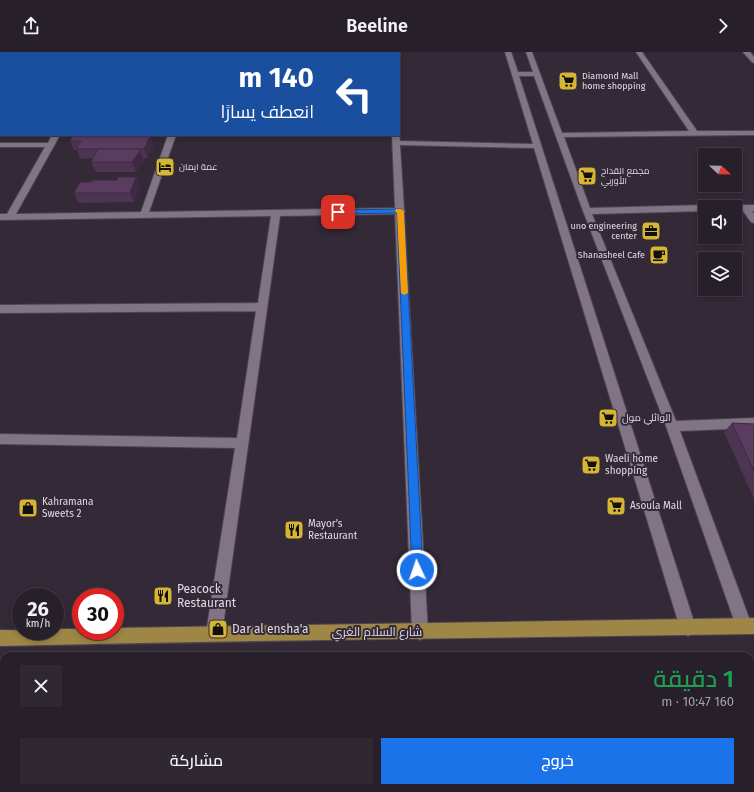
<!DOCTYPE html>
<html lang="ar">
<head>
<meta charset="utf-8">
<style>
  body { margin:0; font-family:"Fira Sans",Cairo,sans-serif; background:#2f2731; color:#f1f3f6; direction:rtl; height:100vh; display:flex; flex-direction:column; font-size:15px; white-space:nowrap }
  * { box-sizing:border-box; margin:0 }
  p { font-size:13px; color:#a4a2a8 }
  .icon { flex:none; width:22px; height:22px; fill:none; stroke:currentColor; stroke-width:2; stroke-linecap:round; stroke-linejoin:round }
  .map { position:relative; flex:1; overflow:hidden; direction:ltr }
  .panel { position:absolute; left:0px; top:600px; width:754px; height:140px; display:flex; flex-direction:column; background:#271f29; border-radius:12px 12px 0 0; box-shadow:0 2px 6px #0003,0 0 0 1px #433d46; direction:rtl }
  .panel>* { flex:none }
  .banner { position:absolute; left:0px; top:0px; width:400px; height:84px; box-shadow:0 2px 6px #0003,0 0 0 1px #433d46; direction:rtl; background:#1a4fa0; color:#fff; overflow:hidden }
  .needle { width:26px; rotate:112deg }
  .controls { position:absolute; left:698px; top:96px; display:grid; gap:8px }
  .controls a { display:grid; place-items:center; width:44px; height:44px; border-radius:0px; background:#271f29; box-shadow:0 2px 6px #0003,0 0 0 1px #433d46; font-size:20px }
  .speed { position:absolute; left:12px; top:536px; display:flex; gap:8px; font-size:20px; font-weight:700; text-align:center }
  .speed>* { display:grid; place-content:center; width:52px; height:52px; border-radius:50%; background:#271f29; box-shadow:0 2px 6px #0003,0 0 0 1px #433d46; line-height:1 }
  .speed small { font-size:10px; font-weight:400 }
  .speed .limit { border:6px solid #d22; background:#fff; color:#111 }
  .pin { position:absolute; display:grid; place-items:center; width:34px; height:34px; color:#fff; margin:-17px; border-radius:8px; box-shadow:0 2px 6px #0006 }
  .me { position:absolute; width:44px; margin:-22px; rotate:357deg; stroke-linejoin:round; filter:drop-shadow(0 0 3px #0008) }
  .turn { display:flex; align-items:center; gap:14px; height:84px; padding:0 20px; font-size:18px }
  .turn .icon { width:52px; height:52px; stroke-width:2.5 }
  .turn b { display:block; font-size:28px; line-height:34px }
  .round { display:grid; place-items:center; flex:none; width:42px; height:42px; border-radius:0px; background:#2f2731 }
  .summary { display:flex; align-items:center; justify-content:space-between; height:68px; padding:0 20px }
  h1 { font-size:24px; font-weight:600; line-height:30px; color:#1e9e55 }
  .primary-button { display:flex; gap:8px; margin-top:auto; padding:8px 20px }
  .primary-button a { flex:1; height:46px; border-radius:0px; background:#1a73e8; color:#fff; font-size:16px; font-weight:600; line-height:46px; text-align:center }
  .primary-button a+a { background:#2f2731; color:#f1f3f6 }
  header { display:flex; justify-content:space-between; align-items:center; height:52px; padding:0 20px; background:#271f29; font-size:18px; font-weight:600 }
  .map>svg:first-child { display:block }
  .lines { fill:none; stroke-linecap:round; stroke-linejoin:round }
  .minor-casing { stroke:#4f4551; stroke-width:2 }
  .major-casing { stroke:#4f4551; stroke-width:2 }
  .minor { fill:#817484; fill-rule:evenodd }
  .major { fill:#9d8646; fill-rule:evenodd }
  .wall { fill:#4d3453 }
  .shaded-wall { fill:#3e2a43 }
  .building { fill:#593c60; stroke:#3e2a43 }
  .route { fill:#1a73e8; stroke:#114b97 }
  .slow { fill:#f59e0b }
  .labels { text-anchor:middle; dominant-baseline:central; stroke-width:4; stroke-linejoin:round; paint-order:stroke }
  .far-poi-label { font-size:9px; fill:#e1dae3; stroke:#342937; text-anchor:start }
  .poi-label { font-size:10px; fill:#e1dae3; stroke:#342937; text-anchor:start }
  .near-poi-label { font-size:12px; fill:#e1dae3; stroke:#342937; text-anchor:start }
  .near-street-label { font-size:12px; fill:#e1dae3; stroke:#342937 }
</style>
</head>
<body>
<header><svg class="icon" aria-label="forward" viewBox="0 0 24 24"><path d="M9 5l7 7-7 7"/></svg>Beeline<svg class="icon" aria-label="share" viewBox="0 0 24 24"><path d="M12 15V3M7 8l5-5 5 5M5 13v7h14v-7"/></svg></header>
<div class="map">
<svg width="754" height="740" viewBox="0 0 754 740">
  <rect width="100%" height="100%" fill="#342937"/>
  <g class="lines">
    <g class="minor-casing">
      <g id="minor">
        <polygon points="87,0 94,0 87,1"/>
        <rect x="198" y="0" width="6" height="1"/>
        <rect x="389" y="0" width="6" height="1"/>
        <polygon points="505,0 511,0 518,20 533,20 526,0 532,0 562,81 689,79 636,0 642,0 697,79 754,79 754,83 564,85 590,156 705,153 709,155 705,155 705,159 592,162 676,369 754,366 754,376 680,379 752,574 749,579 744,582 739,579 736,574 666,374 583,159 534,24 519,24 696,576 693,581 688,584 683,581 680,576 534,96 400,93 404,157 405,159 404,161 428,580 425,585 420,588 415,585 412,580 395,162 280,164 222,581 219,586 214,589 209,586 206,581 235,396 0,392 0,382 237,386 256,259 0,261 0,253 258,251 271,164 0,168 0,162 7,162 45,95 0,95 0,91 48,91 52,83 60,83 16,162 141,160 168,83 176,83 149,160 395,156 392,83 399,83 399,82 400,89 533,92"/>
        <polygon points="743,0 750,0 754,5 754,11 752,10"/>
        <rect x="0" y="29" width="1" height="4"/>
        <polygon points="735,153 754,153 754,159 752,159 754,161 754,171 751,170 743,159 735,159 735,155 731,155"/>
        <rect x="247" y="736" width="18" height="4"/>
      </g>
    </g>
    <g class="major-casing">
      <g id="major">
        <path d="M754,566V582C503,586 251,588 0,594V578L55,579V577H81V579H115V576Z"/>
        <rect x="750" y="613" width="4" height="16"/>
        <rect x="0" y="621" width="4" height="16"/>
      </g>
    </g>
    <use href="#minor" class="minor"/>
    <use href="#major" class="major"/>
  </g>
  <g class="wall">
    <polygon points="109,0 188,0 185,1 110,1"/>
    <polygon points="150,84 154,93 148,106 143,106 144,109 136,120 96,120 91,110 93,106 80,107 77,98 74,98 70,89"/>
    <polygon points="136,125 140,135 134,150 79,151 74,141 91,130 117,128"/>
    <polygon points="732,371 754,372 754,447 724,380"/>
  </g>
  <g class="shaded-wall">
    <polygon points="150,84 154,93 148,106 144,97"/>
    <polygon points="140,99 144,109 136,120 132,110"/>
    <polygon points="136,125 140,135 134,150 130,141"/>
  </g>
  <g class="building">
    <polygon points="147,0 185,0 184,1 147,1"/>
    <polygon points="234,0 257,1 234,1"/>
    <polygon points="72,84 150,84 144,97 76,97 81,89 70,89"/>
    <polygon points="98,97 139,97 140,99 132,110 91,110"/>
    <polygon points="118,125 136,125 130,141 74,141 80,130 91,130 92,128 117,128"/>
    <polygon points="732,371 754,372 754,419"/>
  </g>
  <polygon class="route" points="401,157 404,159 423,518 421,522 417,523 414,522 412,518 397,161 338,162 335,160 338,158"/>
  <polygon class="slow" points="396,157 401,157 404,159 408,241 404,243 401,241 397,161 395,159"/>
  <defs>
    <g id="supermarket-square" transform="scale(1)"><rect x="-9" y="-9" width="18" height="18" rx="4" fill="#d6b534" stroke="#342937"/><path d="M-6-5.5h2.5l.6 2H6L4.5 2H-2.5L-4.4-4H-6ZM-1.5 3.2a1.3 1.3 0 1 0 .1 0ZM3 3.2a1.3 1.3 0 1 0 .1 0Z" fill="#111"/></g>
    <g id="hotel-square" transform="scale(1)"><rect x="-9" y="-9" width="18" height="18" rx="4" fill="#d6b534" stroke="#342937"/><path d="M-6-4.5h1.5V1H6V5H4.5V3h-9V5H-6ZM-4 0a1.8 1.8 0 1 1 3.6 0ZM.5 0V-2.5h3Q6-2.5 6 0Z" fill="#111"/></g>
    <g id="office-square" transform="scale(1)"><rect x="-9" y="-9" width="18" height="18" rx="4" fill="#d6b534" stroke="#342937"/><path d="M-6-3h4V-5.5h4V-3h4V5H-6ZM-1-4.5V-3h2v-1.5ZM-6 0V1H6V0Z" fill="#111"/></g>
    <g id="cafe-square" transform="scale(1)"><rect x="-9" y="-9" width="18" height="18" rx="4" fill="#d6b534" stroke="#342937"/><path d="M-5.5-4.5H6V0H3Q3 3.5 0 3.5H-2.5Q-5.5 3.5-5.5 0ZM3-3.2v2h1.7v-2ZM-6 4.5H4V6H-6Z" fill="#111"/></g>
    <g id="shop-square" transform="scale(1)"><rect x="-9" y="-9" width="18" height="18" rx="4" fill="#d6b534" stroke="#342937"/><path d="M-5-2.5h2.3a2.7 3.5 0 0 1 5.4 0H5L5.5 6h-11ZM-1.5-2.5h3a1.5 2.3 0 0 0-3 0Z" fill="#111"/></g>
    <g id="restaurant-square" transform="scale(1)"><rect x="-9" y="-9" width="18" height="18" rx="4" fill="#d6b534" stroke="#342937"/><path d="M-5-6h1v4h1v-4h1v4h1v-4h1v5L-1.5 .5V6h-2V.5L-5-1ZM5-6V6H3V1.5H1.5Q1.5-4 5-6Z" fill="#111"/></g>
  </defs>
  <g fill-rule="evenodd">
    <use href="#supermarket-square" x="568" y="29"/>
    <use href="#hotel-square" x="165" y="115"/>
    <use href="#supermarket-square" x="587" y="124"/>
    <use href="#office-square" x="651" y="179"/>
    <use href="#cafe-square" x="659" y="203"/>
    <use href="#supermarket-square" x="608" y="366"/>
    <use href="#supermarket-square" x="591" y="413"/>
    <use href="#supermarket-square" x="616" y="454"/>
    <use href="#shop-square" x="28" y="456"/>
    <use href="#restaurant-square" x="294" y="478"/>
    <use href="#restaurant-square" x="163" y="544"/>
    <use href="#shop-square" x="218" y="577"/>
  </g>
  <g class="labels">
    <g class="far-poi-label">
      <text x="582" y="24">Diamond Mall<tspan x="582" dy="10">home shopping</tspan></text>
      <text x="179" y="115">عمة ايمان</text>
      <text x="601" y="119">مجمع القداح<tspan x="601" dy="10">الأوربي</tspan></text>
      <text x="637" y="174" text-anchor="end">uno engineering<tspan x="637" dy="10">center</tspan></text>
      <text x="645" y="203" text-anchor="end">Shanasheel Cafe</text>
    </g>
    <g class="poi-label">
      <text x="622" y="366">الوائلي مول</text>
      <text x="605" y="407">Waeli home<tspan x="605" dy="12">shopping</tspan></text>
      <text x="42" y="450">Kahramana<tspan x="42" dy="12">Sweets 2</tspan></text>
      <text x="630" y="454">Asoula Mall</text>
      <text x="308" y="472">Mayor's<tspan x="308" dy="12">Restaurant</tspan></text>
    </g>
    <g class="near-poi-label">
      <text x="177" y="537">Peacock<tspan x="177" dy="14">Restaurant</tspan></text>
      <text x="232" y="577">Dar al ensha'a</text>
    </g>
    <g class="near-street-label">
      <text x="377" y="580">شارع السلام الغري</text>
    </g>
  </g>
</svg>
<div class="controls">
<a><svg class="needle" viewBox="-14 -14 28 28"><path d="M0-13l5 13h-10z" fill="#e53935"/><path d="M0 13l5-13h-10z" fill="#a4a2a8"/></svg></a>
<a><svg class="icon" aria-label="sound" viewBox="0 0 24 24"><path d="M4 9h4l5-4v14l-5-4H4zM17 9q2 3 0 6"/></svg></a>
<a><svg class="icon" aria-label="layers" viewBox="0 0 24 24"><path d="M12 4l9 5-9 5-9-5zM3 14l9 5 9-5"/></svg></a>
</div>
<div class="speed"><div>26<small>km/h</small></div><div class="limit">30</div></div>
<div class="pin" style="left:338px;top:160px;background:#d93025"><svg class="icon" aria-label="arrive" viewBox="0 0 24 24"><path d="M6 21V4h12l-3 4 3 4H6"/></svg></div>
<svg class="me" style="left:417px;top:518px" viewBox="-20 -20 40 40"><circle r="17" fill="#1a73e8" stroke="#fff" stroke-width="3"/><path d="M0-11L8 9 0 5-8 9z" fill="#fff"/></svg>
<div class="banner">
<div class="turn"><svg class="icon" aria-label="left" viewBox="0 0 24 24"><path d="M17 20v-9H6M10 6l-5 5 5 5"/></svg><div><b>140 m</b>انعطف يسارًا</div></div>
</div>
<section class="panel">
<div class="summary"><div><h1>1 دقيقة</h1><p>160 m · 10:47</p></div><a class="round"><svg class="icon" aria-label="close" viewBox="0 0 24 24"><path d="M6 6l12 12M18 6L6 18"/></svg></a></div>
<div class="primary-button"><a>خروج</a><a>مشاركة</a></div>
</section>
</div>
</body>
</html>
